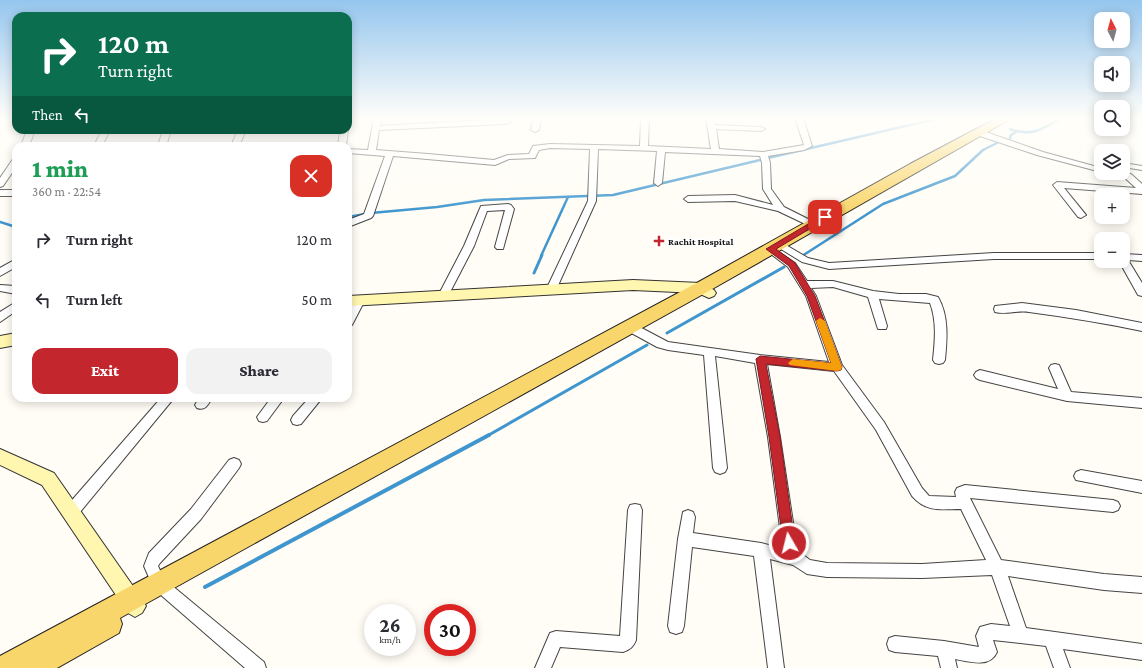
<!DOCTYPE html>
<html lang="en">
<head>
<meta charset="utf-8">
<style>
  body { margin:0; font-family:"Crimson Pro",serif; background:#f2f2f3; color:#2b2b33; height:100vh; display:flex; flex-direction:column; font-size:15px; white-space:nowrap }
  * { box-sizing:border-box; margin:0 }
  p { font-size:13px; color:#7c7c81 }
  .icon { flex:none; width:22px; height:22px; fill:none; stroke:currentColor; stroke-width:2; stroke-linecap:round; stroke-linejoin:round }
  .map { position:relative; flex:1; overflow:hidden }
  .details { position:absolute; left:12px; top:142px; width:340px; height:260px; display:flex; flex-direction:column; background:#fff; border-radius:12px; box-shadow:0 2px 10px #0003 }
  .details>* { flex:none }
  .banner { position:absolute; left:12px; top:12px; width:340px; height:122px; border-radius:12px; box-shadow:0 2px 10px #0003; background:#0b6e4f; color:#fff; overflow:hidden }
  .needle { width:26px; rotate:354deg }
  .fabs { position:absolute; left:1094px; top:12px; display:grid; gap:8px }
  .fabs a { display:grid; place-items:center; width:36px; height:36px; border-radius:8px; background:#fff; box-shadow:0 2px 10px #0003; font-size:20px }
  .speed { position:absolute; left:364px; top:604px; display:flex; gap:8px; font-size:20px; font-weight:700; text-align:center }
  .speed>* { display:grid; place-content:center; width:52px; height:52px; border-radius:50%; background:#fff; box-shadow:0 2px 10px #0003; line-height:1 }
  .speed small { font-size:10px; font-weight:400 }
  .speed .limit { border:6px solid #d22; background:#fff; color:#111 }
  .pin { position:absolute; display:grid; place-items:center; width:34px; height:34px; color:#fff; margin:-17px; border-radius:8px; box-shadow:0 2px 6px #0006 }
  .me { position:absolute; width:44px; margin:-22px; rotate:352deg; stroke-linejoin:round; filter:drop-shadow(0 0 3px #0008) }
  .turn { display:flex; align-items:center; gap:14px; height:84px; padding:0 20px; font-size:18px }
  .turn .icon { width:52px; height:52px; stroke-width:2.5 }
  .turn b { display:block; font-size:28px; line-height:34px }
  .then { display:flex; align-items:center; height:38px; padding:0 20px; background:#0003; gap:8px; font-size:15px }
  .round { display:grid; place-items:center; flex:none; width:42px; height:42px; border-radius:12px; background:#f2f2f3 }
  .overview { display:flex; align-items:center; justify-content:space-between; height:68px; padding:0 20px }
  h1 { font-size:24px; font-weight:800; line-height:30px; color:#1e9e55 }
  .button { display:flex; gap:8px; margin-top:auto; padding:8px 20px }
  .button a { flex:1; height:46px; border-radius:12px; background:#c4262e; color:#fff; font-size:16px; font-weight:800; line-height:46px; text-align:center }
  .button a+a { background:#f2f2f3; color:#2b2b33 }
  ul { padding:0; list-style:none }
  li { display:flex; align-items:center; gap:12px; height:60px; padding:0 20px }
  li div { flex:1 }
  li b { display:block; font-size:15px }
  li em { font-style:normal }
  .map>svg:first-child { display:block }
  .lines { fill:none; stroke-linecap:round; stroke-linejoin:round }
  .stream-far2 { stroke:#3f96cf; stroke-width:2.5 }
  .stream-far1 { stroke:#3f96cf; stroke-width:3 }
  .stream { stroke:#3f96cf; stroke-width:4 }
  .street-casing { stroke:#444; stroke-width:2 }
  .secondary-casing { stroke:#333; stroke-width:2 }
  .primary-casing { stroke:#222; stroke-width:2 }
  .street { fill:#fff; fill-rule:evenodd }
  .secondary { fill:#fff6b0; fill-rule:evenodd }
  .primary { fill:#f9d66b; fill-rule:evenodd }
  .route { fill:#c4262e; stroke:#7f191e }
  .slow { fill:#f59e0b }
  .poi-dot { fill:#c4262e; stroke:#fff; stroke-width:1.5 }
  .labels { text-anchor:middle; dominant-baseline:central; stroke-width:4; stroke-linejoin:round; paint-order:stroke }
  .poi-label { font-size:10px; font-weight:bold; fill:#111; stroke:#fff; text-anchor:start }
</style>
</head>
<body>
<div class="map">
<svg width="1142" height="668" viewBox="0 0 1142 668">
  <rect width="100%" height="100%" fill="#fffdf5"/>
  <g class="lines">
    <g class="stream-far2">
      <polyline points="983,118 986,119"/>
      <path d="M1010,129C1032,137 1043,129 1061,118"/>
      <polyline points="1010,138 1011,135 1016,132"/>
      <polyline points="768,158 940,118"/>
      <polyline points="371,213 437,207 484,200 613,195 760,160"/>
      <polyline points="348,217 365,214"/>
      <polyline points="0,222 16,227"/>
      <polyline points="541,256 568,197"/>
      <polyline points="802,256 883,204 955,176 983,150 997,143"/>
    </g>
    <g class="stream-far1">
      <polyline points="534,273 542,255"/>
      <polyline points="667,333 784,267"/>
      <polyline points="487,436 647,345"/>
    </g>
    <polyline class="stream" points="205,587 489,435"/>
    <g class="street-casing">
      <g id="street">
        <polygon points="374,118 382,118 380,126 464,121 509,120 510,122 506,124 379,130 376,150 428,154 494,160 508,155 529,154 533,146 550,144 640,146 641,118 649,118 648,146 711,149 706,118 714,118 715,125 761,127 765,129 761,131 716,129 719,149 763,152 804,145 795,118 803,118 812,146 804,150 768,156 770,163 771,189 784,207 828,229 826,231 820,231 778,211 735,201 688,202 684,199 688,196 735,195 773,205 763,189 762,163 760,156 665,152 662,183 658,186 654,183 657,151 598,149 596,201 556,290 555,292 547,292 546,290 588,201 590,149 550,148 539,150 535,158 509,159 495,165 393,156 373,216 371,218 348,227 348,220 364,214 385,156 348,153 348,149 368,150"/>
        <polygon points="533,118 541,118 539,130 535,132 531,130"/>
        <polygon points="27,130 35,130 29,146 21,146"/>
        <polygon points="102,130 110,130 102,146 94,146"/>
        <polygon points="163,130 171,130 166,146 158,146"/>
        <polygon points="238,130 246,130 239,146 231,146"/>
        <polygon points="340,130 348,130 346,146 338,146"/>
        <polygon points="977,131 983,131 1043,152 1101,168 1101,172 1037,155 977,135"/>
        <polygon points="13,159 16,159 16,167 3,186 0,187 0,178"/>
        <polygon points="1123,163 1142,166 1142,170 1123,167"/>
        <polygon points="1123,172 1131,174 1142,184 1142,194 1064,188 1086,215 1081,218 1078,217 1053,185 1057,182 1136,188 1125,178 1113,175 1112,173"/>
        <rect x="0" y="190" width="16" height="6"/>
        <polygon points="508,204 511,205 514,209 503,249 497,249 495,247 505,210 487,211 474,246 448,296 447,299 439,299 438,296 464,246 481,206"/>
        <polygon points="779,241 808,258 829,263 994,253 1101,253 1101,259 994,259 829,269 802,262 776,246 774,244"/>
        <path d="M770,246L795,263L807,281H833L873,291L899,294H926L938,297C949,316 947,339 945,360L943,363L939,364L935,363L933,360C935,341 937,321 930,303L879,299L887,326L886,329H878L877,326L868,297L833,287L811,288L816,296L842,365L884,422L922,488L929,496L956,497L955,492L957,488L965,485L1113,500L1118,502L1120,506L1118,510L1113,512L970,498L1001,560L1104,574L1142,577V593L1104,590L1008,576L1026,628L1142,644V660L1063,649L1070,668H1054L1046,646L993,640L997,652C990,668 970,662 955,659L957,668H941L938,656L895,652L889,650L887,644L889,638L895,636L944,641L979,647L976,636L980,627L991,624L1010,626L992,575L922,578L827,577L807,574L793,565L770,559L784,668H768L754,556L692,547L684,626L682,632L676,634L670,632L668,626L678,539L683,512L688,510L693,512L695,517L693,533L761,543L784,549L782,543L768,437L755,363L715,356L727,468L725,472L720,474L715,472L713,468L704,355L668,350L657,347L626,330L625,327L626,324H634L668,342L760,355L829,362L806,296L788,267L767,251L765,249ZM767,364L834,371L876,430L912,496C927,513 941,509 961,509L986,560L922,564L827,563L810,560L802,554L796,542L780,437Z"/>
        <polygon points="1123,254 1142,255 1142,261 1128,260 1142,283 1142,296 1138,295 1119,261 1123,261"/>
        <polygon points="16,259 16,267 0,276 0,268"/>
        <polygon points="0,285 16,286 16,294 0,291"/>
        <polygon points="360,296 364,297 365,300 352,325 348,326 348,312 356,297"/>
        <polygon points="16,302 16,311 0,322 0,312"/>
        <path d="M1022,303L1076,310L1142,323V331C1104,323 1067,317 1029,312C1018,310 1006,315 995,312L994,309L995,306Z"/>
        <polygon points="1055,364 1059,365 1071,392 1142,398 1142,408 1067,401 980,380 976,378 974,375 976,372 980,370 1058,389 1049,368 1051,365"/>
        <polygon points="161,398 174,398 76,517 71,518 66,517 64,512 66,507"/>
        <path d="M199,398H212C208,405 205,411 197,408L195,405Z"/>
        <polygon points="271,398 284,398 267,421 263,422 259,421 257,417"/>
        <polygon points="309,398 322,398 301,424 297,425 293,424 291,420 293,416"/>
        <polygon points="234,458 239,460 241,464 239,468 201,519 160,563 158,566 164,579 264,662 266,668 245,668 154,589 144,566 149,553 191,509 229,460"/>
        <polygon points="1081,470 1142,481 1142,493 1076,480 1074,476 1076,472"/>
        <path d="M635,504L640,505L642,510L636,640C633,647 631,649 623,652L560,647L551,668H535L550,633L556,631L620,636L628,510L630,505Z"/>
      </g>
    </g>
    <g class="secondary-casing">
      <g id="secondary">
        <polygon points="633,280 701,283 714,290 716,293 714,296 709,298 698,293 633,290 348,306 348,296"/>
        <polygon points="16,333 16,345 0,348 0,336"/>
        <polygon points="0,449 54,473 142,599 146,606 142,613 135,617 128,613 42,485 0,465"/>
      </g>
    </g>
    <g class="primary-casing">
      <polygon id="primary" points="997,118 1012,118 707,292 120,618 122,624 119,633 57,668 0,668 0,656 695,284 910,164"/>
    </g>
    <use href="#street" class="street"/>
    <use href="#secondary" class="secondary"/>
    <use href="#primary" class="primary"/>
  </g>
  <linearGradient id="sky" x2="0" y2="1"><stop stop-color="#95c6ee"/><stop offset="0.56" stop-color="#fffefa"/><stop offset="1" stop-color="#fffefa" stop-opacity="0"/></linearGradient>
  <rect width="1142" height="212" fill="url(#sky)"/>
  <polygon class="route" points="825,214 829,217 828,218 776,249 795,263 815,296 842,367 841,370 837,371 766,364 780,437 795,543 794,547 789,549 785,547 783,543 769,437 756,359 760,356 831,363 807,296 789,266 766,249"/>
  <polygon class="slow" points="820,318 825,321 842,367 841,370 837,371 790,365 788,363 793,359 831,363 816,321"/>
  <path class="poi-dot" d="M657 235h4v4h4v4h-4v4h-4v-4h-4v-4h4z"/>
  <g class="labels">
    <g class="poi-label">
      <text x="668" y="241">Rachit Hospital</text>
    </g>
  </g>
</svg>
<div class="fabs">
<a><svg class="needle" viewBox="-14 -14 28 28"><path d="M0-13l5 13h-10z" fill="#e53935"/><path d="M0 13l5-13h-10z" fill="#7c7c81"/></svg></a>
<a><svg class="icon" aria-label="sound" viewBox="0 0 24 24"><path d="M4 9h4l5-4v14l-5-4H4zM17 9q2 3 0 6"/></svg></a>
<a><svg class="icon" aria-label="search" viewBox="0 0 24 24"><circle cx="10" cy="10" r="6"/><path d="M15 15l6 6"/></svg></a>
<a><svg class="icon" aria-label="layers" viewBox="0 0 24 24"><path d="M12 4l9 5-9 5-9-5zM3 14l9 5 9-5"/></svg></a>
<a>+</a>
<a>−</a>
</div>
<div class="speed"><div>26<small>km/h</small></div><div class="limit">30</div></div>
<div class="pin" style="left:825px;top:217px;background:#d93025"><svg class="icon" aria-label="arrive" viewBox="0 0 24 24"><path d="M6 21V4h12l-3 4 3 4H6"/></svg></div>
<svg class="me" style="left:789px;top:543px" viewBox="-20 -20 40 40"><circle r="17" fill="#c4262e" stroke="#fff" stroke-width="3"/><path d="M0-11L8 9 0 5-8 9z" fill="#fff"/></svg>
<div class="banner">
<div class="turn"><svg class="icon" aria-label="right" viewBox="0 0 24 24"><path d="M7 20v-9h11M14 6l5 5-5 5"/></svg><div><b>120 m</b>Turn right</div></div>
<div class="then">Then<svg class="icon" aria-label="left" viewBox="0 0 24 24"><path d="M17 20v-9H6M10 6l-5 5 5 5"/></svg></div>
</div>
<section class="details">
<div class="overview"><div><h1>1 min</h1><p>360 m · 22:54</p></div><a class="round" style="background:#d93025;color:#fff"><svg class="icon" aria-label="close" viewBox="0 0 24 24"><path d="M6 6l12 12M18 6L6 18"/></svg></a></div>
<ul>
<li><svg class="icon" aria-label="right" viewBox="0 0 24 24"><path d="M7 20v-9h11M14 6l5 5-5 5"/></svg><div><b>Turn right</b></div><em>120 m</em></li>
<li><svg class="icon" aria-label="left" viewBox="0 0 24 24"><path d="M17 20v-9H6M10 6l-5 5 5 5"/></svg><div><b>Turn left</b></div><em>50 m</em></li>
</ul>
<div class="button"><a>Exit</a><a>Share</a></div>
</section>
</div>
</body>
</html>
